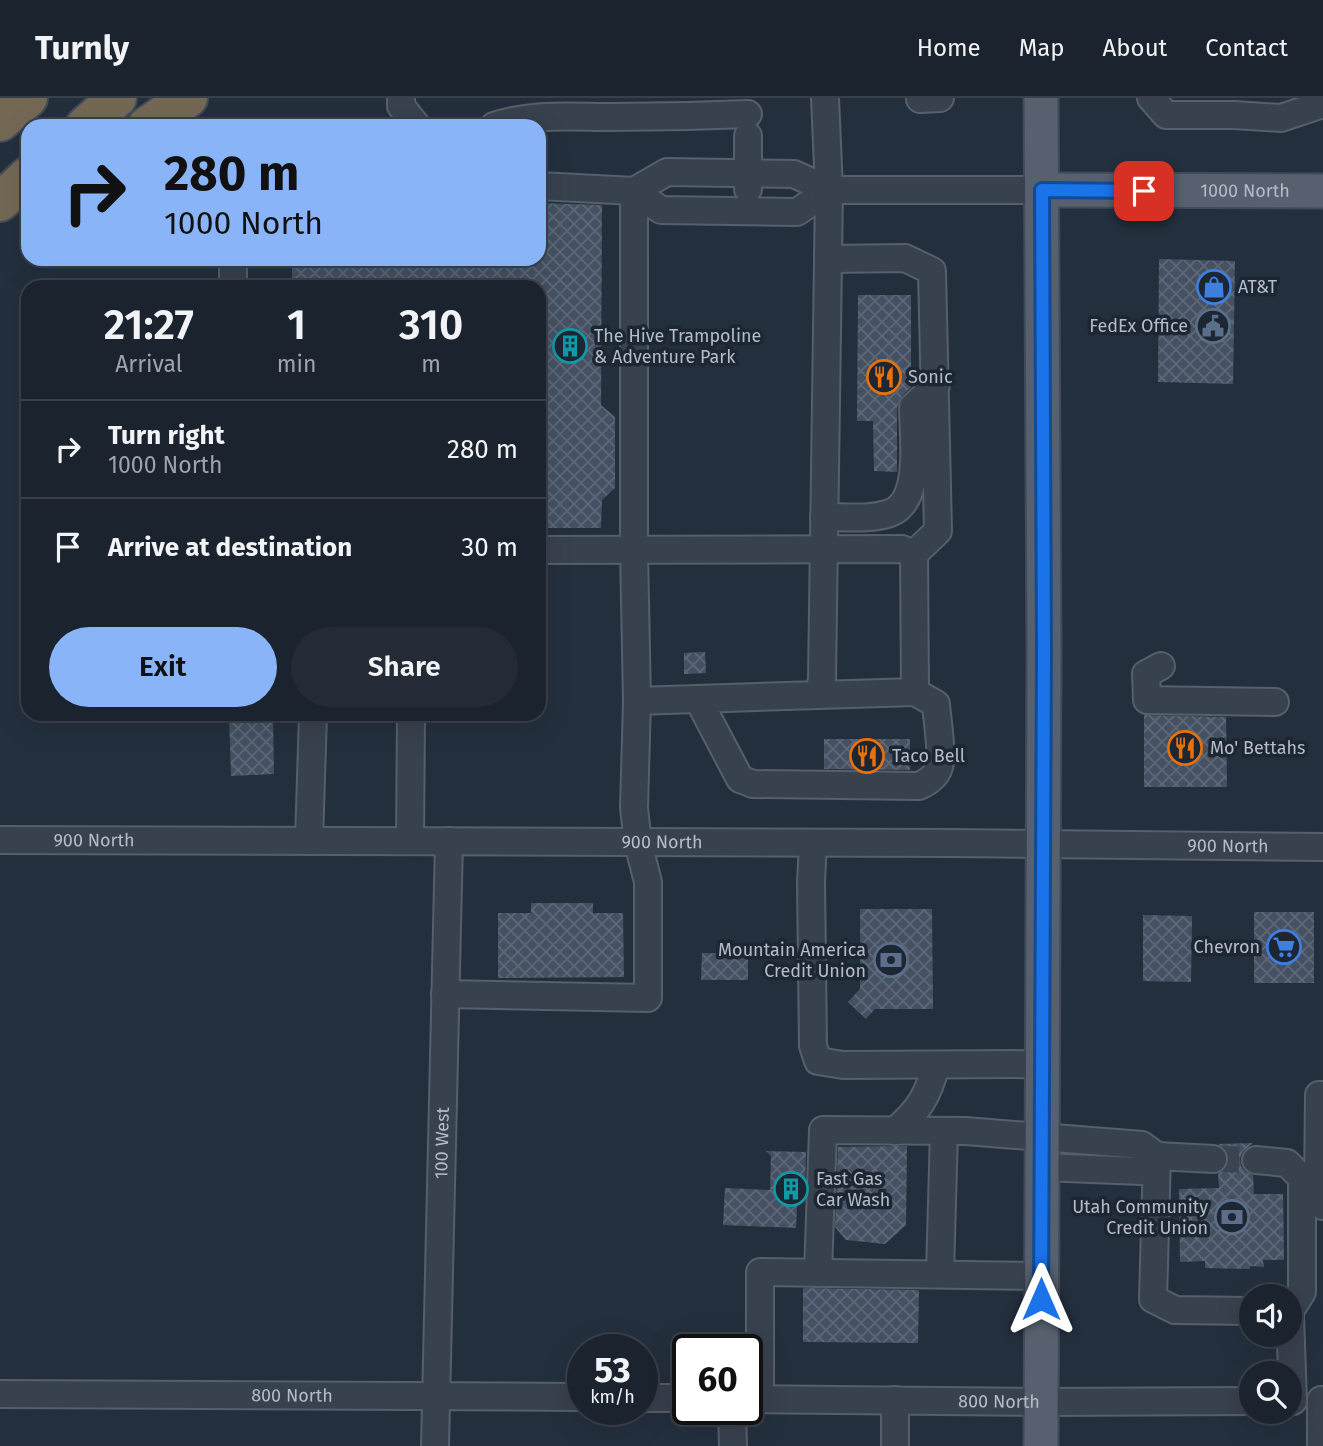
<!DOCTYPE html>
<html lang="en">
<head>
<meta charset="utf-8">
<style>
  body { margin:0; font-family:"Fira Sans",sans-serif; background:#242b36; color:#f1f3f6; height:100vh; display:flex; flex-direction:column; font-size:26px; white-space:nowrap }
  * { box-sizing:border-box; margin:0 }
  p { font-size:23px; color:#a0a4aa }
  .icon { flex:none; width:38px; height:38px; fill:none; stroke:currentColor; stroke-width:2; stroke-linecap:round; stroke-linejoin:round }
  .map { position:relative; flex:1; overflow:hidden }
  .drawer { position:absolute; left:21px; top:182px; width:525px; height:441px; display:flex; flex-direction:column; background:#1b232e; border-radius:21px; box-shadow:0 7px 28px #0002,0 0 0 2px #39404a }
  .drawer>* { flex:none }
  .top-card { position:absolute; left:21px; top:21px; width:525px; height:147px; border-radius:21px; box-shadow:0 7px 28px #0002,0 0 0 2px #39404a; background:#8ab4f8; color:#111; overflow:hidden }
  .buttons { position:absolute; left:1239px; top:1186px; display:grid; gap:14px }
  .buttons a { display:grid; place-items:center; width:63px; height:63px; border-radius:50%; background:#1b232e; box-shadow:0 7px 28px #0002,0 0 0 2px #39404a; font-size:35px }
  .speed { position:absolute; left:567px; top:1236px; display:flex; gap:14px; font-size:35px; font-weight:700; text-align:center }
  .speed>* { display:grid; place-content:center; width:91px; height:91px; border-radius:50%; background:#1b232e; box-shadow:0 7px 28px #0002,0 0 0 2px #39404a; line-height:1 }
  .speed small { font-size:18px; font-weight:400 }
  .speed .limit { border:4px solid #111; border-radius:10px; background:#fff; color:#111 }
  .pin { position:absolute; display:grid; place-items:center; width:60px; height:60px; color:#fff; margin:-30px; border-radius:14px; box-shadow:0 4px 10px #0006 }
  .me { position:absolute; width:77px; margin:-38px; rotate:0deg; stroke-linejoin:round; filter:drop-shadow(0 0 5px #0008) }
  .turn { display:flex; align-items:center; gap:24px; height:147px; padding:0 28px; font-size:32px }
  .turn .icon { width:91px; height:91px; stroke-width:2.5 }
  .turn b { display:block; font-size:49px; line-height:60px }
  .eta { display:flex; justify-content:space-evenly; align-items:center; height:119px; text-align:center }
  .eta b { font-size:42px; font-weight:600; line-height:49px }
  .button { display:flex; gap:14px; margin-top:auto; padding:14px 28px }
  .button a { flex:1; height:80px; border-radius:42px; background:#8ab4f8; color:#111; font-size:28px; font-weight:600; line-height:80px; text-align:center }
  .button a+a { background:#242b36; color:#f1f3f6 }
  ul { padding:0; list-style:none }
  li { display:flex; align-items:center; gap:21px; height:98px; padding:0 28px; border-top:2px solid #39404a }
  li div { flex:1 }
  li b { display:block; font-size:26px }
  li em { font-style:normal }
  header { display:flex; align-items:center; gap:42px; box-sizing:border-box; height:98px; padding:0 35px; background:#1b232e; border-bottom:2px solid #39404a }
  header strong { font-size:33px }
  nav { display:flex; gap:38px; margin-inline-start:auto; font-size:24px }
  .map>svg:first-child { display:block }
  .building { fill:url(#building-cross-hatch) }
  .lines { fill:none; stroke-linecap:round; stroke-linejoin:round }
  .minor-tunnel { stroke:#3a4453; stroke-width:26; stroke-dasharray:26 13; stroke-linecap:butt }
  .minor-casing { stroke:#565f6c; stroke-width:30 }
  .major-casing { stroke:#414a57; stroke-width:37 }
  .highway-casing { stroke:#434c59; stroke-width:42 }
  .minor { stroke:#38414e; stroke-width:26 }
  .major { stroke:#56606e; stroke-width:33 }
  .highway { stroke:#746855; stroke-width:38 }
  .route-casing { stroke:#114b97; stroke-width:18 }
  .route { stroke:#1a73e8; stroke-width:12 }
  .labels { text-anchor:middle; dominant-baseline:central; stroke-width:7; stroke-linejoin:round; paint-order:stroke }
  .street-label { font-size:18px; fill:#b4bcc9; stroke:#1d2633 }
  .poi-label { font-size:18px; fill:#b4bcc9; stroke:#1d2633; text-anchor:start }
</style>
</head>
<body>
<header>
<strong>Turnly</strong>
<nav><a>Home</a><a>Map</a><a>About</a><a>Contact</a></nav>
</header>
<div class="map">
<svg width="1323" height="1348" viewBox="0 0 1323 1348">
  <defs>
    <pattern id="building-cross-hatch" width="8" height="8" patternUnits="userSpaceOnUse" patternTransform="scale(1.75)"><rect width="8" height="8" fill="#455162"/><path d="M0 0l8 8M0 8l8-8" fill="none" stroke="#5d6877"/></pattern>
  </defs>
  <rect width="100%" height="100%" fill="#242f3e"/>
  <g class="building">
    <polygon points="539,105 602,107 601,307 615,319 615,390 602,402 601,430 539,430 539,189 292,189 292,161 539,161"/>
    <polygon points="1159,161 1235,163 1233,286 1158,284"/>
    <polygon points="858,197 911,197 911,289 902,298 897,309 897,374 874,373 873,323 857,323"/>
    <polygon points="705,554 706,575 684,576 684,555"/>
    <polygon points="229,616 273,616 274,676 231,678"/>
    <polygon points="1144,617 1226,619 1227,689 1144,689"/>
    <polygon points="824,641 910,641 910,672 824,671"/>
    <polygon points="531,805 593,805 593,815 623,815 624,879 498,880 498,815 531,815"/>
    <polygon points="860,811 932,811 933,911 875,911 866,921 848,904 860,891"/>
    <rect x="1254" y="814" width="60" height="71"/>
    <polygon points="1143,817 1192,818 1191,884 1143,883"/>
    <polygon points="702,855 748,856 748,882 701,882"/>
    <polygon points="1253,1045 1243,1053 1240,1060 1241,1068 1246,1074 1253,1077 1254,1096 1283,1096 1284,1162 1263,1162 1264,1169 1250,1168 1250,1171 1205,1170 1205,1163 1180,1164 1179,1091 1219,1090 1218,1076 1226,1070 1229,1061 1227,1053 1218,1046"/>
    <polygon points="907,1048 906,1127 885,1146 846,1142 835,1129 838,1049"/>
    <polygon points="766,1053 806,1054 805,1096 798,1087 796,1130 723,1127 725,1090 770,1092 771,1058"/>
    <polygon points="803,1190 919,1192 918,1245 803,1244"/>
  </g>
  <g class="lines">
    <polyline class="minor-tunnel" points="1213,1061 1256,1062"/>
    <g class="minor-casing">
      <g id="minor">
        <polyline points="401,0 401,8 417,28"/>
        <polyline points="1151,0 1166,17 1234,17 1281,20 1323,6"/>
        <polyline points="920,1 940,0"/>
        <path d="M494,28C532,15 572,19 612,19C658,19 703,18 748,16"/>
        <polyline points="539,88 634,93 661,112 797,114 829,92"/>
        <polyline points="748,91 748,38"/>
        <polyline points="634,93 667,74 794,76 829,92 1042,92"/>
        <polyline points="828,161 905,160 932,173 938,433 914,456"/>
        <polyline points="233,189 233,161"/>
        <path d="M824,419C846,419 870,422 890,415C923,403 913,337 913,309L936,287"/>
        <polyline points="539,452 902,451 914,456 915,594 818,597"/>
        <polyline points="1161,568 1146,576 1147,602 1275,604"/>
        <polyline points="637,603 818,597 822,582 829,92 825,0"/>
        <path d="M699,603L740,681L753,686L919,688C928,684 936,679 939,669C943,657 937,620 936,606L915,594"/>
        <path id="s1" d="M0,742L955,745L1323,749"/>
        <polyline points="309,743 313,616"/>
        <polyline points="410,743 411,616"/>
        <polyline points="813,745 811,784 813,948 818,963 843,967 1042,966"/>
        <polyline points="445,896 648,900 648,784 638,745 634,710 637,603 634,453 634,93"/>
        <polyline points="1323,997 1319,997 1318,1093 1323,1108"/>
        <path d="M895,1033C919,1012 928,998 936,967"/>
        <polyline points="1213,1061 1157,1058 1153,1201 1175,1212 1251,1213"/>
        <polyline points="1256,1062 1287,1065 1302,1080 1302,1194 1290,1213"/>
        <polyline points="818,1175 823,1032 965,1033 1041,1039 1142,1047 1157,1058 1142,1073 1041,1069"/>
        <polyline points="940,1176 944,1033"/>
        <polyline points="1290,1218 1293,1303"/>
        <path id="s2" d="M0,1296L583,1299"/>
        <polyline points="642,1300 688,1300"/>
        <path id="s3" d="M747,1301L1041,1304L1251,1303"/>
        <polyline points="760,1301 760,1174 1042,1178"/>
        <polyline points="1321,1302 1321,1348"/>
        <polyline points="732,1311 733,1348"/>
        <path id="s4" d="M435,1348L449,743"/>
        <polyline points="895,1348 895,1302"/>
      </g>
    </g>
    <g class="major-casing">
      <g id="major">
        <path id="s5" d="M1042,92L1323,93"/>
        <polyline points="1041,1348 1044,555 1041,0"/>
      </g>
    </g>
    <g class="highway-casing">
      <g id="highway">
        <polyline points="0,24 28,0"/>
        <polyline points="85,28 117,0"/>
        <polyline points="147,28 188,0"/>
        <polyline points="0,104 28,78"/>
      </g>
    </g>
    <use href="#minor" class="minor"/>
    <use href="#major" class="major"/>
    <use href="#highway" class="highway"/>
  </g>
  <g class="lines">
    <g class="route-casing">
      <polyline id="route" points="1041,1201 1044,555 1042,92 1144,93"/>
    </g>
    <use href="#route" class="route"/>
  </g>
  <defs>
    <g id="shop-ring" transform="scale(1.75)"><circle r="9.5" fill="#1d2633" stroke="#3f7fe0" stroke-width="1.5"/><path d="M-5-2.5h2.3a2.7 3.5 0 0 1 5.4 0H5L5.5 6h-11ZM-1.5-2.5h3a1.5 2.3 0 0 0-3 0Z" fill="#3f7fe0"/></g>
    <g id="civic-ring" transform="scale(1.75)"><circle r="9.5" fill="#1d2633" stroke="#5c6f8a" stroke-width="1.5"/><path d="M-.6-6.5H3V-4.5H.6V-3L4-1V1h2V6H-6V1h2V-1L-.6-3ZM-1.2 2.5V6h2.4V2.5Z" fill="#5c6f8a"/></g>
    <g id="building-ring" transform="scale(1.75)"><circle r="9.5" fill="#1d2633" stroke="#0f9aa8" stroke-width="1.5"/><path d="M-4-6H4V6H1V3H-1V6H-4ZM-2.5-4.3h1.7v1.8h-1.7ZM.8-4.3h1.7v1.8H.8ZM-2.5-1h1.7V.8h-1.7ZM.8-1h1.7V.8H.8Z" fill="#0f9aa8"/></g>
    <g id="restaurant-ring" transform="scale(1.75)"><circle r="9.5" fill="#1d2633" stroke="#e8710a" stroke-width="1.5"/><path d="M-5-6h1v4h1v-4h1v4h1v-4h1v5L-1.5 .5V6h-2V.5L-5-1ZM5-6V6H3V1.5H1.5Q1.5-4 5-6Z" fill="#e8710a"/></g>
    <g id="supermarket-ring" transform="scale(1.75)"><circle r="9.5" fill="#1d2633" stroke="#3f7fe0" stroke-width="1.5"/><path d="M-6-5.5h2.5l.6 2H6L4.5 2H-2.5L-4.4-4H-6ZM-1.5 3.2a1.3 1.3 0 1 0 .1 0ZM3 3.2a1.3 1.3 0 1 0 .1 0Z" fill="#3f7fe0"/></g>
    <g id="bank-ring" transform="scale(1.75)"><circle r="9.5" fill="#1d2633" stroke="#5c6f8a" stroke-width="1.5"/><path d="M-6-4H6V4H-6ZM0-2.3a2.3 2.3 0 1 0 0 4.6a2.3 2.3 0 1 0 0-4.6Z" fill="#5c6f8a"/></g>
  </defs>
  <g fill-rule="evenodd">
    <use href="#shop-ring" x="1214" y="189"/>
    <use href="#civic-ring" x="1213" y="228"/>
    <use href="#building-ring" x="570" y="248"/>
    <use href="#restaurant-ring" x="884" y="279"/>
    <use href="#restaurant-ring" x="1185" y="650"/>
    <use href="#restaurant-ring" x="867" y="658"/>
    <use href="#supermarket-ring" x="1284" y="849"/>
    <use href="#bank-ring" x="891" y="862"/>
    <use href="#building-ring" x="791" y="1091"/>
    <use href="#bank-ring" x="1232" y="1119"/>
  </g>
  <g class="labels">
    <g class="street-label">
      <text stroke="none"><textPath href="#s5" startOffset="203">1000 North</textPath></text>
      <text stroke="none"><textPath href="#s1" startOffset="94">900 North</textPath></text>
      <text stroke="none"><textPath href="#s1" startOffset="662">900 North</textPath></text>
      <text stroke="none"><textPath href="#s1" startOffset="1228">900 North</textPath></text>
      <text stroke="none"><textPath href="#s4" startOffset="303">100 West</textPath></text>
      <text stroke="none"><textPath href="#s2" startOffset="292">800 North</textPath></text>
      <text stroke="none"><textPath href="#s3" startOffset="252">800 North</textPath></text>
    </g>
    <g class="poi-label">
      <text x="1238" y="189">AT&amp;T</text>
      <text x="1188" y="228" text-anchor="end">FedEx Office</text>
      <text x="594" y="238">The Hive Trampoline<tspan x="594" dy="21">&amp; Adventure Park</tspan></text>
      <text x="908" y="279">Sonic</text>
      <text x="1210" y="650">Mo' Bettahs</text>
      <text x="892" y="658">Taco Bell</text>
      <text x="1260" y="849" text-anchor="end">Chevron</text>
      <text x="866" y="852" text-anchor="end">Mountain America<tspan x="866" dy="21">Credit Union</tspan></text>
      <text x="816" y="1081">Fast Gas<tspan x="816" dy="21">Car Wash</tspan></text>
      <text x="1208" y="1109" text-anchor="end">Utah Community<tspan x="1208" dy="21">Credit Union</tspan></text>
    </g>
  </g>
</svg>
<div class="buttons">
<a><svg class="icon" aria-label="sound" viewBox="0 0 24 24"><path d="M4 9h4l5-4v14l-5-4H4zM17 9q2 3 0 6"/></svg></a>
<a><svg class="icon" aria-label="search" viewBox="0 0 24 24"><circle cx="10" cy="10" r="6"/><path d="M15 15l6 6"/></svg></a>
</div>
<div class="speed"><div>53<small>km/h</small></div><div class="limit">60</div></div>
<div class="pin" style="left:1144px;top:93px;background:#d93025"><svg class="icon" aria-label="arrive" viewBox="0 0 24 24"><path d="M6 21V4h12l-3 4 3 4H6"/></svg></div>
<svg class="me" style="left:1041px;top:1201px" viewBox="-20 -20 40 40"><path d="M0-17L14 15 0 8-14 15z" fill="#1a73e8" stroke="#fff" stroke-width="4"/></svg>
<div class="top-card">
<div class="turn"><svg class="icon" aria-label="right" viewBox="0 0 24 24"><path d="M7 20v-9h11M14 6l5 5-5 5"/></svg><div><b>280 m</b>1000 North</div></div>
</div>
<section class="drawer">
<div class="eta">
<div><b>21:27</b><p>Arrival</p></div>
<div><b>1</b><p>min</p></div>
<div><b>310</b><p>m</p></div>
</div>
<ul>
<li><svg class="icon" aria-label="right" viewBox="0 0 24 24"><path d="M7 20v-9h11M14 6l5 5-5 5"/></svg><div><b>Turn right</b><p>1000 North</p></div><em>280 m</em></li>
<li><svg class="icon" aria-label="arrive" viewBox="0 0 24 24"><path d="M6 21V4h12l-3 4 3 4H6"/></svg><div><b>Arrive at destination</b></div><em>30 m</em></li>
</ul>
<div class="button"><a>Exit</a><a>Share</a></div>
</section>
</div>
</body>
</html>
